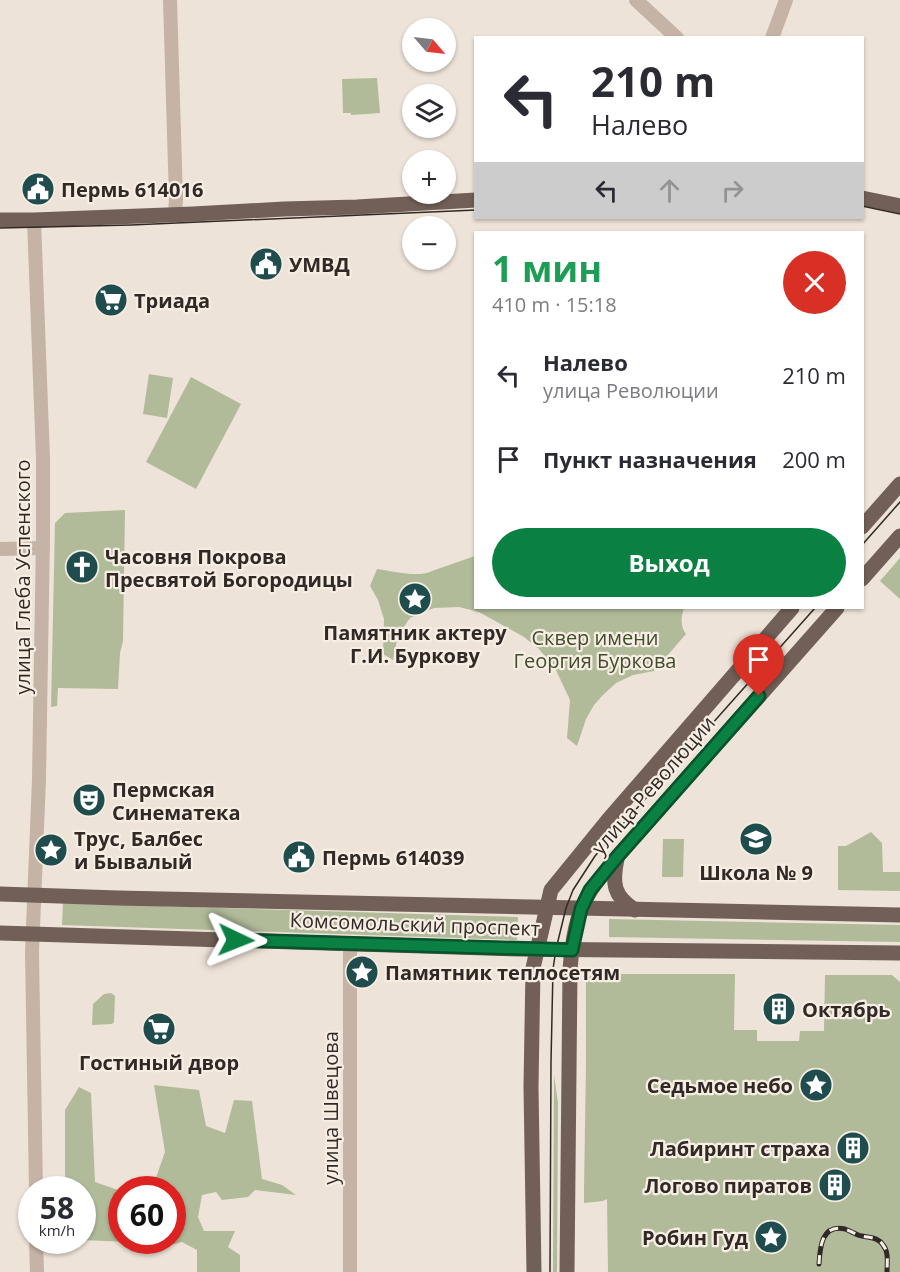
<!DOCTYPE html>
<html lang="ru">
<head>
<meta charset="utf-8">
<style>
  body { margin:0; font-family:"Open Sans",sans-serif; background:#f7f7f7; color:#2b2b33; height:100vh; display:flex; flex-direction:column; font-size:22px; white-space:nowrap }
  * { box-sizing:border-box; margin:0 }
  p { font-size:20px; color:#7c7c81 }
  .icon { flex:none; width:33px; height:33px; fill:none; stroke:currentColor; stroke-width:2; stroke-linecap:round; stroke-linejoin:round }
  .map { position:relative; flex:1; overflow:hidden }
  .side { position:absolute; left:474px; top:231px; width:390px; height:378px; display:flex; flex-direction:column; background:#fff; border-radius:0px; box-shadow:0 2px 4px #0004 }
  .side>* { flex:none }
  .top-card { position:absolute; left:474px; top:36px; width:390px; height:183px; border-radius:0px; box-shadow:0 2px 4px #0004; background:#fff; color:#2b2b33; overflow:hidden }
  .needle { width:39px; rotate:118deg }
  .buttons { position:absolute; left:402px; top:18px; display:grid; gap:12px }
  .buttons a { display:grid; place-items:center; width:54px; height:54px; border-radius:50%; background:#fff; box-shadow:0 2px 4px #0004; font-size:30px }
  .speed { position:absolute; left:18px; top:1176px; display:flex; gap:12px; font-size:30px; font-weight:700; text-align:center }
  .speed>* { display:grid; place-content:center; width:78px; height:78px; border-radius:50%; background:#fff; box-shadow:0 2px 4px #0004; line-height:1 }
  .speed small { font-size:15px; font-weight:400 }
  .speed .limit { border:9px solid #d22; background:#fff; color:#111 }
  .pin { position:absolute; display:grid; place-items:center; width:51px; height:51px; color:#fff; margin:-62px -26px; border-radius:50% 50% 50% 0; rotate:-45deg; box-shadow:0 0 6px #0007 }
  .pin .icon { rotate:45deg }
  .me { position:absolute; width:66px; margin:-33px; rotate:92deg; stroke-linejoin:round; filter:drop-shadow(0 0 4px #0008) }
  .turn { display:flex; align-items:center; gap:21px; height:126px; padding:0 18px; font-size:27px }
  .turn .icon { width:78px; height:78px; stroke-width:2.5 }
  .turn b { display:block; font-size:42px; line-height:51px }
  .lanes { display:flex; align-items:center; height:57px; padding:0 18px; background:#0003; justify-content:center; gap:30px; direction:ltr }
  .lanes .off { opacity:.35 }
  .round { display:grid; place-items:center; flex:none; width:63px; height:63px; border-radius:32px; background:#f7f7f7 }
  .overview { display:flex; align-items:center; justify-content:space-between; height:102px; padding:0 18px }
  h1 { font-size:36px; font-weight:700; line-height:45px; color:#1e9e55 }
  .primary-button { display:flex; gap:12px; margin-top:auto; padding:12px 18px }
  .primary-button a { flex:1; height:69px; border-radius:36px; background:#0b8043; color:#fff; font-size:24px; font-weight:700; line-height:69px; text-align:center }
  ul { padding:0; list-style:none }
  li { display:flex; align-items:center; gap:18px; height:84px; padding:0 18px }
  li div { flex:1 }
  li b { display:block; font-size:22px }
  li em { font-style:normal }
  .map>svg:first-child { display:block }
  .green { fill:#b1bb9a }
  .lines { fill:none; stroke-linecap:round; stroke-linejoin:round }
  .minor { stroke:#c5b3a5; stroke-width:14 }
  .major { stroke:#726058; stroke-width:15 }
  .tram { stroke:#312926; stroke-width:1.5 }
  .rail-casing { stroke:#312926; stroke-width:5 }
  .rail { stroke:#f6ede3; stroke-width:3; stroke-dasharray:9; stroke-linecap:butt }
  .route-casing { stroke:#07532c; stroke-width:15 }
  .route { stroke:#0b8043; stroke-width:10 }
  .labels { text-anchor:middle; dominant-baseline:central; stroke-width:4.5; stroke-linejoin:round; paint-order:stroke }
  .poi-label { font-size:20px; font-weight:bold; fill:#312926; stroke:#f6ede3; text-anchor:start }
  .street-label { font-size:20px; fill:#312926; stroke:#f6ede3 }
  .park-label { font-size:20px; fill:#424d2c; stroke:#f6ede3 }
</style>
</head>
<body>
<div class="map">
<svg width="900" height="1272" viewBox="0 0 900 1272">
  <rect width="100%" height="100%" fill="#eee3d8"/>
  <g class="green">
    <polygon points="377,78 380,113 351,115 351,113 343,113 342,79"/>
    <polygon points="149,374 173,378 167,418 143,414"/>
    <polygon points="191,377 241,404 196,489 146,462"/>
    <polygon points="125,510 123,641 120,653 118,689 58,688 57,706 51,707 55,523 65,513"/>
    <path d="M475,556L476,608H684C681,617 680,626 686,634L654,671L633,675L616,683L603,695L594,705L586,719L577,746L567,738L570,700L555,668L539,649L524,637L479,612L459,607L434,608L410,618L398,635L393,660L383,654L384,619L378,600L370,586L377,569C391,571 420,578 432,571Z"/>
    <polygon points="900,558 900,599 880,581"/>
    <polygon points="871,832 882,843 883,872 900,872 900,891 838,890 838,846 846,846"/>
    <polygon points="663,839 684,839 683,877 662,877"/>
    <polygon points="63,903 518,917 517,940 62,925"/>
    <polygon points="609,919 900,925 900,942 609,937"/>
    <polygon points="606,974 735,974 734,1030 757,1030 757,1041 799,1041 800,1031 824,1031 825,975 892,975 900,982 900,1272 608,1272 607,1199 603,1201 584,1203 584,1189 586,1062 586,976 605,975"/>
    <polygon points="111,993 115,996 114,1022 112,1024 92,1025 93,1004 104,994"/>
    <polygon points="554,1075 558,1103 557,1272 553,1272"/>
    <polygon points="154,1085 199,1090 206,1126 225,1133 234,1100 252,1101 262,1179 282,1185 296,1195 255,1190 248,1197 222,1200 216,1192 202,1195 198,1217 204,1231 235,1231 228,1247 240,1255 240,1272 197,1272 197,1250 182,1242 167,1246 149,1243 82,1240 82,1190 65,1189 65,1110 79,1087 91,1093 95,1182 121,1191 122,1240 172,1240 172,1190 152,1189 165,1152"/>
  </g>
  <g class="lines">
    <g class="minor">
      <polyline points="170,0 176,199 175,214"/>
      <polyline points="636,0 677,38"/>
      <polyline points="772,38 786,0"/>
      <polyline points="34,220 43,459 43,536 39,779 32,952 36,1190"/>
      <polyline points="0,549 43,548"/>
      <polyline points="36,1240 37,1272"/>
      <polyline points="350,1272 350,943"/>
    </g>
    <g class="major">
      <polyline points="862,198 900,206"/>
      <polyline points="0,220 34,220 193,214 284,209 357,207 476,200"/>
      <polyline points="862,527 900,484"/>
      <polyline points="862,579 900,536"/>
      <path d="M617,859C612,883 613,896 635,910"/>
      <polyline points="0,894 118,898 900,915"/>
      <polyline points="0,933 519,949 900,953"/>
      <polyline points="534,1272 531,1087 533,968 551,890 608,820 792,608"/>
      <path d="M567,1272L570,970C572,943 576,912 591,890C599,878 608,868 617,857L837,608"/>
    </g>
    <g class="tram">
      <polyline points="862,206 900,214"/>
      <polyline points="0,228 131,225 476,210"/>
      <polyline points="862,545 900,502"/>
      <polyline points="550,1272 551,1062 553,969 556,949 566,908 573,890 595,856 614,834 815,608"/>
    </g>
    <g class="rail-casing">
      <path id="rail" d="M819,1264C820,1248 821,1224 845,1229C851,1231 856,1235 862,1236C870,1238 878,1237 883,1245C889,1252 887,1263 887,1272"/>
    </g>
    <use href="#rail" class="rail"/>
  </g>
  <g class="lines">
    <g class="route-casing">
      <polyline id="route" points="236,940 572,950 581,909 590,890 617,857 759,696"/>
    </g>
    <use href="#route" class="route"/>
  </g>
  <defs>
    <g id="civic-disc" transform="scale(1.725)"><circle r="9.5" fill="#1f4d4e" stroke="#f6ede3"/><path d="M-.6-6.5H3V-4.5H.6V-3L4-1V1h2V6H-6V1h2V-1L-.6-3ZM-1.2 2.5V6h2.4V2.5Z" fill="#fff"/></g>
    <g id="supermarket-disc" transform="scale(1.725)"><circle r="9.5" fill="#1f4d4e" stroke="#f6ede3"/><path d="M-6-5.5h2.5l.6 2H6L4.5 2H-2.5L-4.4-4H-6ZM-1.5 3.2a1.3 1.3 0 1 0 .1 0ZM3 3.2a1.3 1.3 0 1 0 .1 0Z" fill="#fff"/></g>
    <g id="church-disc" transform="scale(1.725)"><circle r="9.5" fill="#1f4d4e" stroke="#f6ede3"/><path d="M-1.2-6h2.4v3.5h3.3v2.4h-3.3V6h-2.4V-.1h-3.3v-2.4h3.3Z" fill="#fff"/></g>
    <g id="sight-disc" transform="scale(1.725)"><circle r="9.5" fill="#1f4d4e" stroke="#f6ede3"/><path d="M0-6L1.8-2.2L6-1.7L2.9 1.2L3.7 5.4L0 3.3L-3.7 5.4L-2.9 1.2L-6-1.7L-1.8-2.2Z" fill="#fff"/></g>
    <g id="theatre-disc" transform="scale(1.725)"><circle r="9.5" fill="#1f4d4e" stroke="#f6ede3"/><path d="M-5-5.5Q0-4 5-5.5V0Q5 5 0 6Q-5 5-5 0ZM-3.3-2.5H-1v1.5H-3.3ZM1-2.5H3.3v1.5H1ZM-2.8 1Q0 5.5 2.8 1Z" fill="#fff"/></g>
    <g id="school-disc" transform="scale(1.725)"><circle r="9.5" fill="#1f4d4e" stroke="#f6ede3"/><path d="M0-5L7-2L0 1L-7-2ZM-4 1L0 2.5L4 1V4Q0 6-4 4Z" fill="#fff"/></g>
    <g id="building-disc" transform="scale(1.725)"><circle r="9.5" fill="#1f4d4e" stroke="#f6ede3"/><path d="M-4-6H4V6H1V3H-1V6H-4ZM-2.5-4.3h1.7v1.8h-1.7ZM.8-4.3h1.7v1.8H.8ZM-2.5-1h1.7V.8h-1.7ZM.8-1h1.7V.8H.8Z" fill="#fff"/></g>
  </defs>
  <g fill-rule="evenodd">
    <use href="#civic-disc" x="38" y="189"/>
    <use href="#civic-disc" x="266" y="264"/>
    <use href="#supermarket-disc" x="111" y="300"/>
    <use href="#church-disc" x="82" y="567"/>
    <use href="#sight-disc" x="415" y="599"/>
    <use href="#theatre-disc" x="89" y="800"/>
    <use href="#school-disc" x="756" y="839"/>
    <use href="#sight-disc" x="51" y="850"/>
    <use href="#civic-disc" x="299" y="857"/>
    <use href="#sight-disc" x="362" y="972"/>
    <use href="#building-disc" x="779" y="1009"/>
    <use href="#supermarket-disc" x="159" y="1029"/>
    <use href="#sight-disc" x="816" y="1085"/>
    <use href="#building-disc" x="853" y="1148"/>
    <use href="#building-disc" x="835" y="1185"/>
    <use href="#sight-disc" x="771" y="1237"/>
  </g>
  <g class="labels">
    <g class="poi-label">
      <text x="61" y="189">Пермь 614016</text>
      <text x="289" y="264">УМВД</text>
      <text x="134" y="300">Триада</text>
      <text x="105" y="556">Часовня Покрова<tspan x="105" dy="23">Пресвятой Богородицы</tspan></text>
      <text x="415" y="632" text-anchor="middle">Памятник актеру<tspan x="415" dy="23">Г.И. Буркову</tspan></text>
      <text x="112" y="789">Пермская<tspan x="112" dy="23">Синематека</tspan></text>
      <text x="74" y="838">Трус, Балбес<tspan x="74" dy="23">и Бывалый</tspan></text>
      <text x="322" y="857">Пермь 614039</text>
      <text x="756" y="872" text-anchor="middle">Школа № 9</text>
      <text x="385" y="972">Памятник теплосетям</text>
      <text x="802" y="1009">Октябрь</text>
      <text x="159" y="1062" text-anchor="middle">Гостиный двор</text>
      <text x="793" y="1085" text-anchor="end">Седьмое небо</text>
      <text x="830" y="1148" text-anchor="end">Лабиринт cтраха</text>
      <text x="812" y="1185" text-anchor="end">Логово пиратов</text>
      <text x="748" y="1237" text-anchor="end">Робин Гуд</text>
    </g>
    <g class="street-label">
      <text transform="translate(22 577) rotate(-90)">улица Глеба Успенского</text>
      <text transform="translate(653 785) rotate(-49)">улица Революции</text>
      <text transform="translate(415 924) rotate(2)">Комсомольский проспект</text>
      <text transform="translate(330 1108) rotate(-90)">улица Швецова</text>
    </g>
    <g class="park-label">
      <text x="595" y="637">Сквер имени<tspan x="595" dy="23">Георгия Буркова</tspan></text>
    </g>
  </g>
</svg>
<div class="buttons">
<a><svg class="needle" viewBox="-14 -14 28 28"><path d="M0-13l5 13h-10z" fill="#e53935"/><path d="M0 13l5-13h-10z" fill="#7c7c81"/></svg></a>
<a><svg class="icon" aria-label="layers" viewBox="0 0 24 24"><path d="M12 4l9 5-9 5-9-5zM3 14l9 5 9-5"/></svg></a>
<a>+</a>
<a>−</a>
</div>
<div class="speed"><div>58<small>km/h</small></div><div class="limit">60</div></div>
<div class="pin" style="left:759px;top:696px;background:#d93025"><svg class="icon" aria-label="arrive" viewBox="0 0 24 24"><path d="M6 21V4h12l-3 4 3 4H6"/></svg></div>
<svg class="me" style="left:236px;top:940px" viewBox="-20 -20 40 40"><path d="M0-17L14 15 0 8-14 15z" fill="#0b8043" stroke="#fff" stroke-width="4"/></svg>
<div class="top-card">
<div class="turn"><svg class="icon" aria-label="left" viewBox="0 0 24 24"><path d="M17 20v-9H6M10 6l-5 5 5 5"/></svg><div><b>210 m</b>Налево</div></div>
<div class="lanes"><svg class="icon" aria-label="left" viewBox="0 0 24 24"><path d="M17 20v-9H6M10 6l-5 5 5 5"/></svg><svg class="icon off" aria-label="ahead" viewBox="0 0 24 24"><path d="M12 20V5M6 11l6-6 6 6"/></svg><svg class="icon off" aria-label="right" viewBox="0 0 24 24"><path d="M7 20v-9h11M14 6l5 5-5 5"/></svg></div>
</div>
<section class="side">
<div class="overview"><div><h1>1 мин</h1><p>410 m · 15:18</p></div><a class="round" style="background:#d93025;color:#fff"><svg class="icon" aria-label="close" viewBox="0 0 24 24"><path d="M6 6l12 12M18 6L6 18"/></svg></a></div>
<ul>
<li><svg class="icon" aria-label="left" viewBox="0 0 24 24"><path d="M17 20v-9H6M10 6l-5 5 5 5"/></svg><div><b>Налево</b><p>улица Революции</p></div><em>210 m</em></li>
<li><svg class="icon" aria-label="arrive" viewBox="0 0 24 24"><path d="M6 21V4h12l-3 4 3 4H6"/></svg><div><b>Пункт назначения</b></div><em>200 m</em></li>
</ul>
<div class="primary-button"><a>Выход</a></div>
</section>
</div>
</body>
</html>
